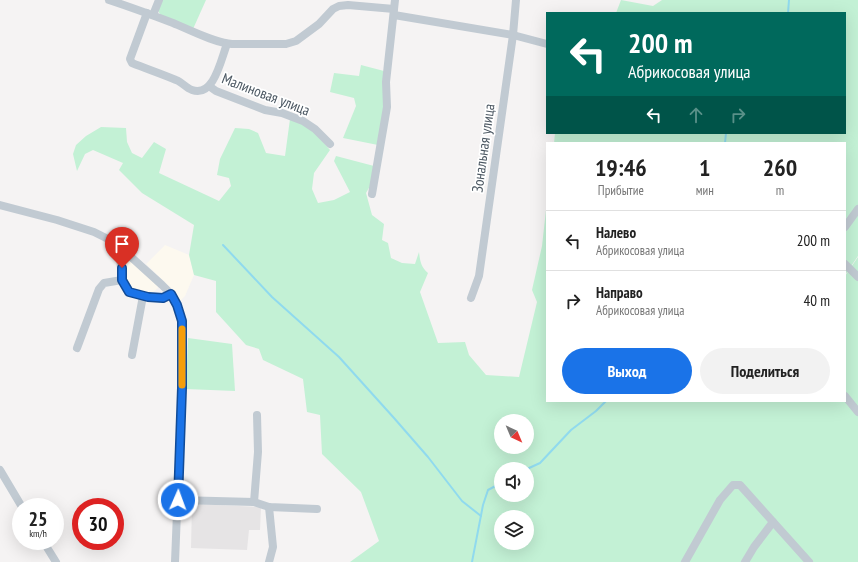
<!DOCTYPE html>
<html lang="ru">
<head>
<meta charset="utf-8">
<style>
  body { margin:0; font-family:"PT Sans Narrow",sans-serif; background:#f2f2f2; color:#222; height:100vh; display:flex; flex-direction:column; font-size:15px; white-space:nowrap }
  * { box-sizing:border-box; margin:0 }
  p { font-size:13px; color:#767676 }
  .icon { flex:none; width:22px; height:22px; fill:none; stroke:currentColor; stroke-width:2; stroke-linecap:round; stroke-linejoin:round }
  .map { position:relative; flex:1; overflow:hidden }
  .details { position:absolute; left:546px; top:142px; width:300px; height:260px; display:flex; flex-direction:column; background:#fff; border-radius:0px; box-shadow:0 4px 16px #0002 }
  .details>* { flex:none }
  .guide { position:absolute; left:546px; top:12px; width:300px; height:122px; border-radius:0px; box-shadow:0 4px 16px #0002; background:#00695c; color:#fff; overflow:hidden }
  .needle { width:26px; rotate:136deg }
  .buttons { position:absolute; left:494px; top:414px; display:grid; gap:8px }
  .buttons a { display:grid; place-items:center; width:40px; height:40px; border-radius:50%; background:#fff; box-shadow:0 4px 16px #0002; font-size:20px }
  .speed { position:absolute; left:12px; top:498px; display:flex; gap:8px; font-size:20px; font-weight:700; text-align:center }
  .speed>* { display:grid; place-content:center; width:52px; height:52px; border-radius:50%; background:#fff; box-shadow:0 4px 16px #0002; line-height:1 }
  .speed small { font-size:10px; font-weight:400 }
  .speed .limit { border:6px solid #d22; background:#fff; color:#111 }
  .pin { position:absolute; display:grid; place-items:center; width:34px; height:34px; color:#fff; margin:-41px -17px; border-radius:50% 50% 50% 0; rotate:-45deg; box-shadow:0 0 4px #0007 }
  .pin .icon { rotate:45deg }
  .me { position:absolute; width:44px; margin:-22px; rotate:2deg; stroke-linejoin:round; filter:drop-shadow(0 0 3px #0008) }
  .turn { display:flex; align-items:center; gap:14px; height:84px; padding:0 16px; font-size:18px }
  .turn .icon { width:52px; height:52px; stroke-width:2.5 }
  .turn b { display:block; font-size:28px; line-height:34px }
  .lanes { display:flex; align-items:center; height:38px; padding:0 16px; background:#0003; justify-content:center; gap:20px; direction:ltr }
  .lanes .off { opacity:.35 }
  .eta { display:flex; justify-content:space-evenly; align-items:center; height:68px; text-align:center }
  .eta b { font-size:24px; font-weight:700; line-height:28px }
  .primary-button { display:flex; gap:8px; margin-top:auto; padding:8px 16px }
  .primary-button a { flex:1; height:46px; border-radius:24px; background:#1a73e8; color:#fff; font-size:16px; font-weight:700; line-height:46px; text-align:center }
  .primary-button a+a { background:#f2f2f2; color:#222 }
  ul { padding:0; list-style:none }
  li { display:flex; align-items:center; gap:12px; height:60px; padding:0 16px; border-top:1px solid #e0e0e0 }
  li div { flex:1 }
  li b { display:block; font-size:15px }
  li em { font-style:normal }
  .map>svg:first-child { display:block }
  .commercial { fill:#fdf9ef }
  .education { fill:#e6e4e5 }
  .green { fill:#c3f1d5; fill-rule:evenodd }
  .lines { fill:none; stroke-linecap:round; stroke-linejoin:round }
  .stream { stroke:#90daee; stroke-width:2 }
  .minor { stroke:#c1cad2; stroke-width:8 }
  .route-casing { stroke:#114b97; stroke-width:10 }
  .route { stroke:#1a73e8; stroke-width:7 }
  .slow { stroke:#f59e0b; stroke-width:7 }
  .labels { text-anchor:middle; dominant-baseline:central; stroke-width:3.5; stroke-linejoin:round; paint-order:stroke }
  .street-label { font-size:15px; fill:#4a5661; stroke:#fff }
</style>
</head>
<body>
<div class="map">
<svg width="858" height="562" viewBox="0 0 858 562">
  <rect width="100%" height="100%" fill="#f5f3f3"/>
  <g class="commercial">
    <polygon points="165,245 189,255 194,275 185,296 180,301 172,289 146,264"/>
    <polygon points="128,259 157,282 158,288 151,294 132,289 127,282 124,261"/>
  </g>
  <polygon class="education" points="192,504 261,507 260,530 249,530 247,550 191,548"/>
  <g class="green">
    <path d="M161,0H206L193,29L161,15C156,10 159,6 161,0Z"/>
    <polygon points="621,0 653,6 662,0 858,0 858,256 845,275 845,143 554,143 555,133 845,133 845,13 616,13"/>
    <polygon points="361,65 384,71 385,106 378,145 343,138 356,106 354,98 330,92 334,73 359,76"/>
    <path d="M290,119C311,126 316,134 330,150L314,173L312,189L318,203L334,200L350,192L334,161L336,156L374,166L370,186L366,193L372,215L384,224L382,240L388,243L391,258L402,263L415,264L419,252C420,261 421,267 428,273L420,292L438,343L465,342L469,355L486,375L519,377L537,302L532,290L542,246L547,201V401H845V276L858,257V562H350L379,541L361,492L322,454L320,415L307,412L303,379L263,360L259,349L246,345L216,312V281L194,275L189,255L194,225L142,193L119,170L123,163L93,150L85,154L77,171L73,154L76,145L86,136L101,127L126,128L127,142L132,153L142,158L154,142L166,149L159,173L219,201L231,186L229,178L217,175L220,159L235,128L249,129L258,133L266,153L285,156ZM501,421H527V447H501ZM501,469H527V495H501ZM501,517H527V543H501Z"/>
    <polygon points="188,338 232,344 235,391 186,389"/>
  </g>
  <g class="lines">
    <g class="stream">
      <polyline points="788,13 789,0"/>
      <polyline points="725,143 726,133"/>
      <polyline points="223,245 272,297 339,357 394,418 428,457 462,501 481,516"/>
      <polyline points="527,469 540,463 571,430 596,411 606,401"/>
      <polyline points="472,562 483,505 488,490 501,483"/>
    </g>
    <g class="minor">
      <path d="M109,0C130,7 152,15 173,23C190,30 215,43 232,44H286L296,41L319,24L333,9L339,6L348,5L394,9"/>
      <path d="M147,13L130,59L132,63C147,69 162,74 176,80C182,82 186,88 192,90C214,98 221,59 227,44"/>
      <polyline points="153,15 159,0"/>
      <polyline points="394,15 513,35 547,44"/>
      <polyline points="209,86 216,91 265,110 282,113 303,121 315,129 330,144"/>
      <polyline points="372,194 387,107 386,82 395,0"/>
      <polyline points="0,205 57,220 94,232 106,238 120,247 162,285 171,294 177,305 182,321 182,388 175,562"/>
      <polyline points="845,227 858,209"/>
      <polyline points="124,251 120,256 122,280 129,292 148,297 163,298 171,294"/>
      <polyline points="845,264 858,277"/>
      <polyline points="471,298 479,276 513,35 516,0"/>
      <polyline points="77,348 99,289 104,283 122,280"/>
      <polyline points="132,355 143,296"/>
      <polyline points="845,396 858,412"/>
      <polyline points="0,470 22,507"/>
      <polyline points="177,500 254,502 269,507 317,509"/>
      <polyline points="254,502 258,452 257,415"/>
      <polyline points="43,541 56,562"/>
      <polyline points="269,562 273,547 269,507"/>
      <polyline points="685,562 720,500 733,485 740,485 809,562"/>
      <polyline points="745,562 754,547 773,522"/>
    </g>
  </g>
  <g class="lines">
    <g class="route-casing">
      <polyline id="route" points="122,268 122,280 129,292 148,297 163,298 171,294 177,305 182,321 182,388 178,500"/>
    </g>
    <use href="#route" class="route"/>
    <polyline class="slow" points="182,385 182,329"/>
  </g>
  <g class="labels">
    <g class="street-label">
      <text transform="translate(266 94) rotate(21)">Малиновая улица</text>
      <text transform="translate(483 148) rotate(-82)">Зональная улица</text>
    </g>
  </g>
</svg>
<div class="buttons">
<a><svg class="needle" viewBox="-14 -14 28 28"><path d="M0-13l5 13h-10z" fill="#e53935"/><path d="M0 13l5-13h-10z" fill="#767676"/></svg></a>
<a><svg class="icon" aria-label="sound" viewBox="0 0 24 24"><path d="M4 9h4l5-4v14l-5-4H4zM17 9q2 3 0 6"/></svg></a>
<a><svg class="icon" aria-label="layers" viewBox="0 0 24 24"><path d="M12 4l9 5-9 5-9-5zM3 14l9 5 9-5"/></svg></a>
</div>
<div class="speed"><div>25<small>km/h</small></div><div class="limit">30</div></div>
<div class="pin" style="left:122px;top:268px;background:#d93025"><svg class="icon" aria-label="arrive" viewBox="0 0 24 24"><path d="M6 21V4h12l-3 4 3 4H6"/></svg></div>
<svg class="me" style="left:178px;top:500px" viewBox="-20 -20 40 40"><circle r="17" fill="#1a73e8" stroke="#fff" stroke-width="3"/><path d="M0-11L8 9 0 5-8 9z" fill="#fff"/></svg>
<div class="guide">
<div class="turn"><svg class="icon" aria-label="left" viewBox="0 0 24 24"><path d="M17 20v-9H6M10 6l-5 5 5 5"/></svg><div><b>200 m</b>Абрикосовая улица</div></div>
<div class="lanes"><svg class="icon" aria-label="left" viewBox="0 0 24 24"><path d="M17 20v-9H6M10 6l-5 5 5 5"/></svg><svg class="icon off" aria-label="ahead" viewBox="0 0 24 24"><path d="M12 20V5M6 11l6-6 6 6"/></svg><svg class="icon off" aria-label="right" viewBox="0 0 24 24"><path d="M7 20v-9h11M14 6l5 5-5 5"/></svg></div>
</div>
<section class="details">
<div class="eta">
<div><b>19:46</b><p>Прибытие</p></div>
<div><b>1</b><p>мин</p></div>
<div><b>260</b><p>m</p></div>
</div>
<ul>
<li><svg class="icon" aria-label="left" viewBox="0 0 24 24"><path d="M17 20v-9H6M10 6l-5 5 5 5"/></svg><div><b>Налево</b><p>Абрикосовая улица</p></div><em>200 m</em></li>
<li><svg class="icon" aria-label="right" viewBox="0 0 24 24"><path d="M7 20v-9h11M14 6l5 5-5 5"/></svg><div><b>Направо</b><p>Абрикосовая улица</p></div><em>40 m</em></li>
</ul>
<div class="primary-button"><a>Выход</a><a>Поделиться</a></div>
</section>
</div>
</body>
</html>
